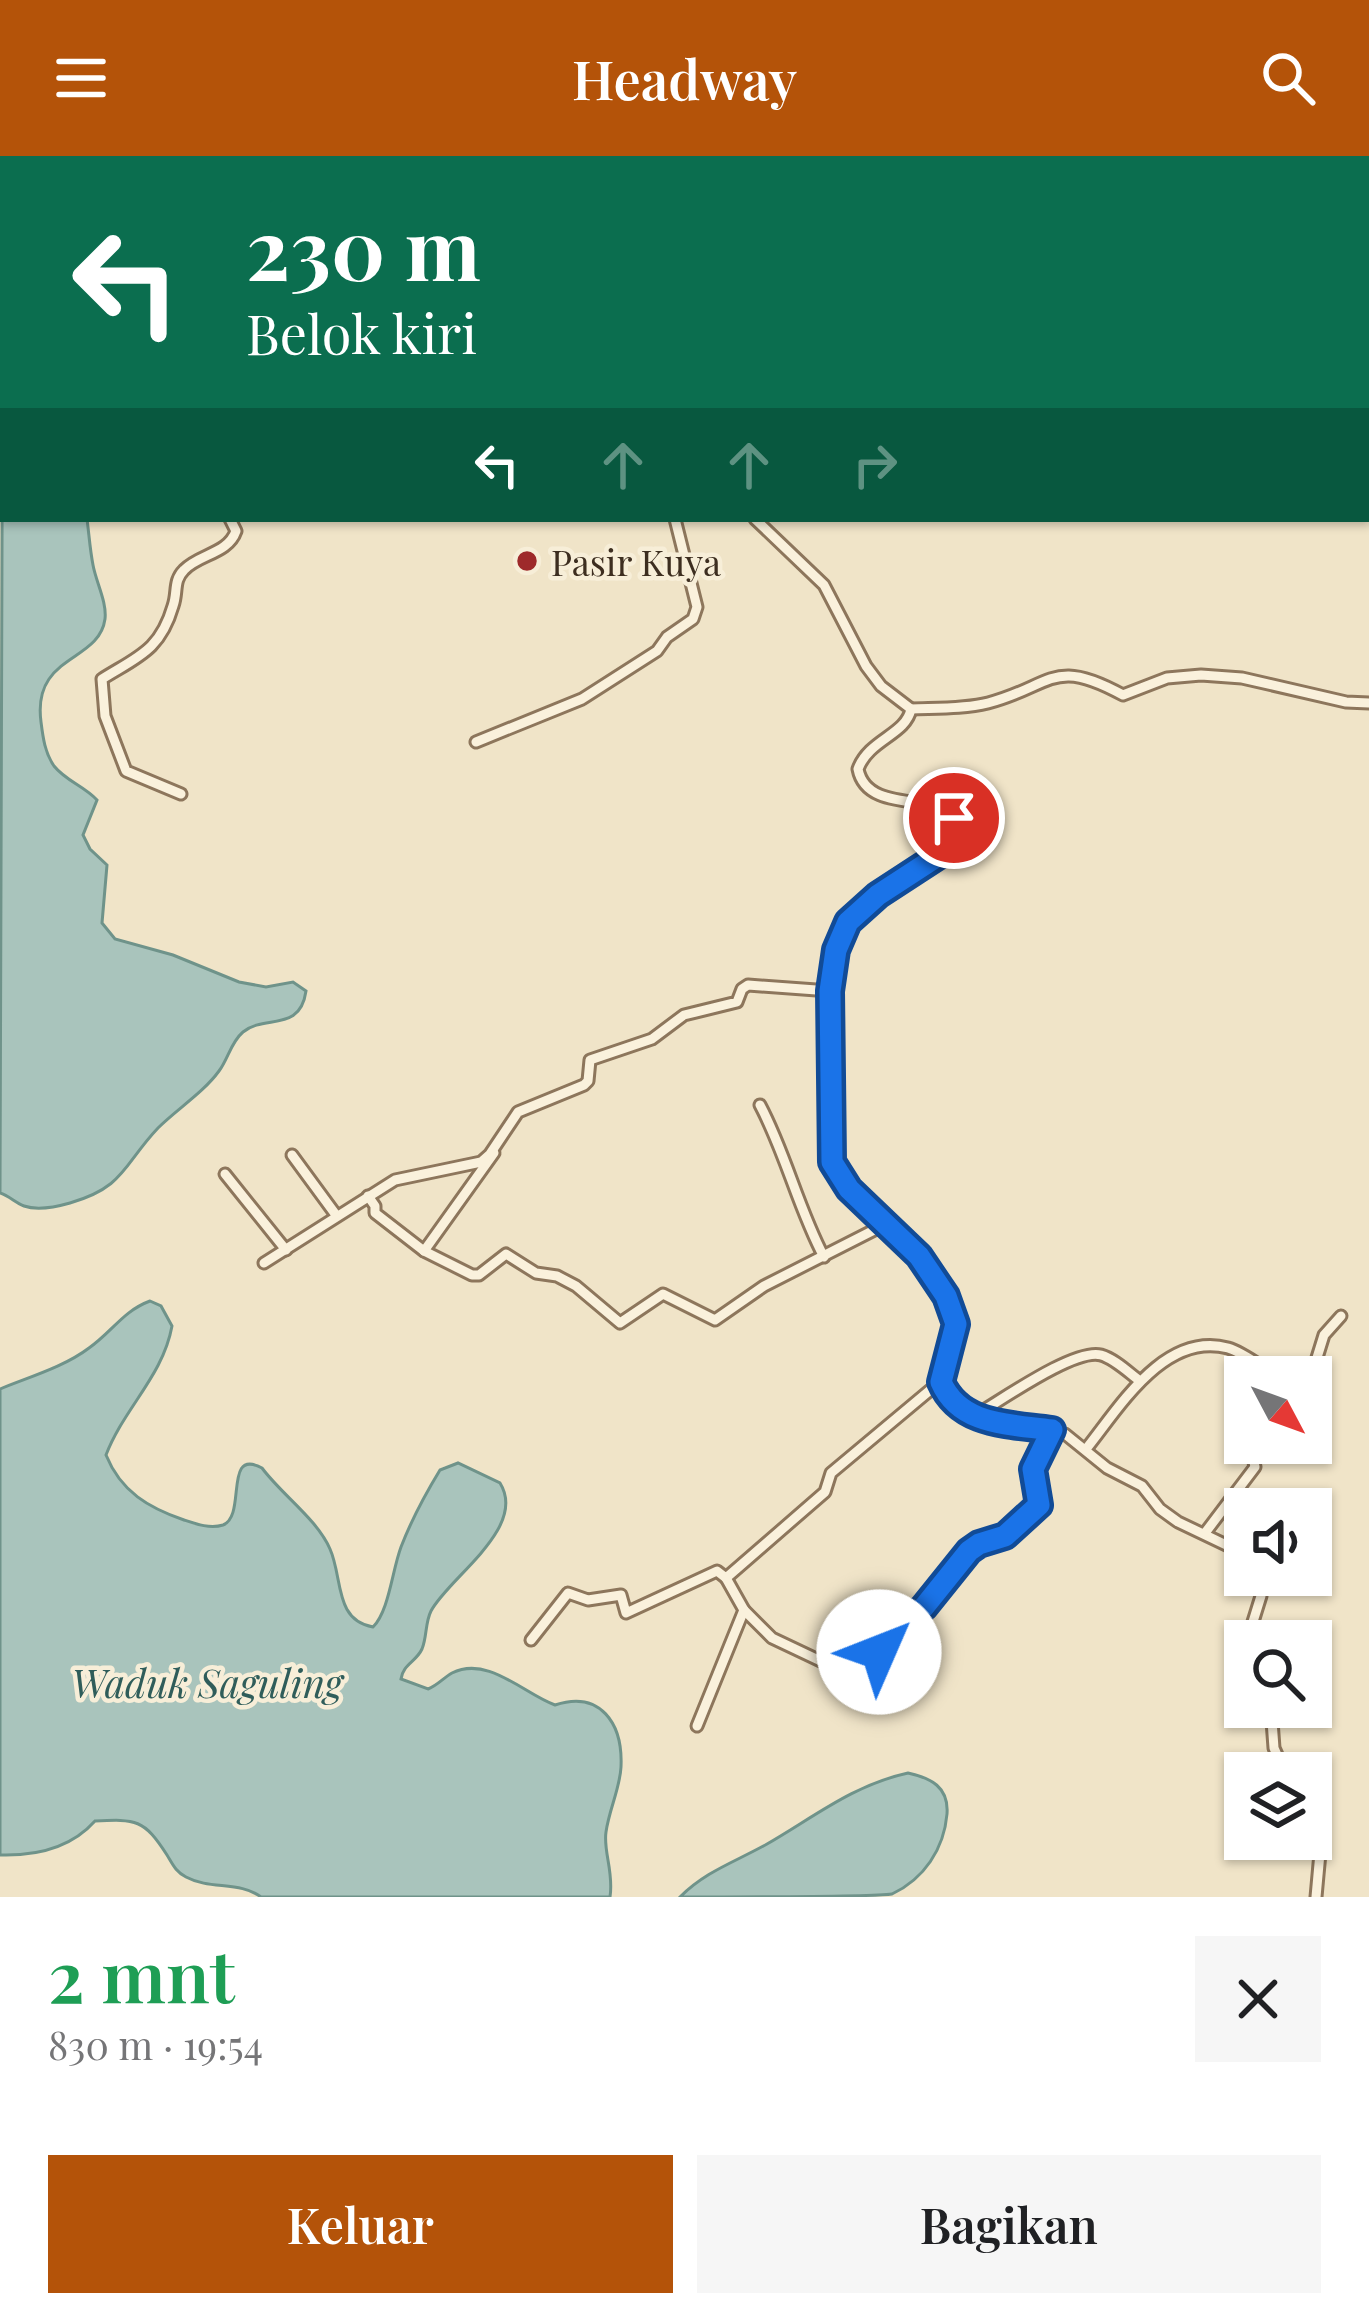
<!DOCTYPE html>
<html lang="id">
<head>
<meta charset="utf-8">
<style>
  body { margin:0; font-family:"Playfair Display",serif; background:#f6f6f6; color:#202124; height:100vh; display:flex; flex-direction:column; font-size:45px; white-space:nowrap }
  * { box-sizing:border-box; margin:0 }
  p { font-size:39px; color:#757577 }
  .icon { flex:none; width:66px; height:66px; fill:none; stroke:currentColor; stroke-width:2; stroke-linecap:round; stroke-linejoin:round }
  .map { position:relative; height:1741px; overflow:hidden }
  .sheet { display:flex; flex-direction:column; background:#fff; flex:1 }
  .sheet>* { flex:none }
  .banner { position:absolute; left:0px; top:0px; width:1371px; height:366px; box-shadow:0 3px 9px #0004; background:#0b6e4f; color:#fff; overflow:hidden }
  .needle { width:78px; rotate:131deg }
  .buttons { position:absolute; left:1224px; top:1200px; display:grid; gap:24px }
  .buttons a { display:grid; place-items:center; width:108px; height:108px; border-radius:0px; background:#fff; box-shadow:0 3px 9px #0004; font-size:60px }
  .pin { position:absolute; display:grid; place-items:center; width:102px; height:102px; color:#fff; margin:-51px; border:6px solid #fff; border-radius:50%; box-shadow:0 3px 12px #0007 }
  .me { position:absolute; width:132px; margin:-66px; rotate:46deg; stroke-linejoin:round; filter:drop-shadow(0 0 9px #0008) }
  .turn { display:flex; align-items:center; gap:42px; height:252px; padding:0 48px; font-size:54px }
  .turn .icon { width:156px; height:156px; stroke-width:2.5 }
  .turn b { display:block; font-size:84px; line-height:102px }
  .lanes { display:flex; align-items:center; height:114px; padding:0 48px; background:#0003; justify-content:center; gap:60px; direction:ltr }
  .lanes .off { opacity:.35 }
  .round { display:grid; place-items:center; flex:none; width:126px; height:126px; border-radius:0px; background:#f6f6f6 }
  .head { display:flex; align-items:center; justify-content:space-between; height:204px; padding:0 48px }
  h1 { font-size:72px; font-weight:600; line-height:90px; color:#1e9e55 }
  .action { display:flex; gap:24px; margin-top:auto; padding:24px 48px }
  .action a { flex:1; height:138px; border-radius:0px; background:#b45309; color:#fff; font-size:48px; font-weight:600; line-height:138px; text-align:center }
  .action a+a { background:#f6f6f6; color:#202124 }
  header { display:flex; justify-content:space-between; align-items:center; height:156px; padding:0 48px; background:#b45309; color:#fff; font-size:54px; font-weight:600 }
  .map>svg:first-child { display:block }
  .water { fill:#a9c4bc; stroke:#6f938a; stroke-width:3 }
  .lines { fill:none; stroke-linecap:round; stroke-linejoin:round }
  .street-casing { stroke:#8d765c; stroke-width:15 }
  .street { stroke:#faf1dc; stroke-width:9 }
  .route-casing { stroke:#114b97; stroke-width:30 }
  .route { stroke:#1a73e8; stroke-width:21 }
  .poi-dot { fill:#9e2a2b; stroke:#f7eed8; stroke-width:4.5 }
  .labels { text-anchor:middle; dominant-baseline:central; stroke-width:9; stroke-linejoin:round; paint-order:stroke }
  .poi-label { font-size:36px; fill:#3d2e20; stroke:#f7eed8; text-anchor:start }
  .water-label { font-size:39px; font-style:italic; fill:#2f5d5a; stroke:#f7eed8 }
</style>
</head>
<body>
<header><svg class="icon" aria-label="menu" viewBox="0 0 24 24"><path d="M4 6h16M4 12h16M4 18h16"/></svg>Headway<svg class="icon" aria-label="search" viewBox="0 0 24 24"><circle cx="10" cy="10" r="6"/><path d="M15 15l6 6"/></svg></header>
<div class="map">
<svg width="1369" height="1741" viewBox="0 0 1369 1741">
  <rect width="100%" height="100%" fill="#f0e4c8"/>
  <g class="water">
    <path d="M3,67V363H87C89,378 90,394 93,409C96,426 107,446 105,463C99,507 32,498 41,566C43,582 45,597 54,610C66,625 84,630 97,644L83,679L90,693L107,709L102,767L115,783L173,799L239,826L266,831L293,826L306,835C300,877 265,858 243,876C231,886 228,903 219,915C203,937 177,953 158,972C123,1009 125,1031 70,1047C56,1051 38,1055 24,1050C16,1047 9,1040 0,1037Z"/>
    <path d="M150,1145L161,1150L172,1170C163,1220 124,1252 106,1299C121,1336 149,1352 184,1364C196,1368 210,1373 223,1369C247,1360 223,1291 262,1312C282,1339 317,1363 330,1393C343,1422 334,1464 373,1471C389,1455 392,1415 401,1391C411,1365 426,1337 440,1314L458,1307L500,1327C528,1372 448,1422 431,1455C425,1467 427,1481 422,1493C416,1506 403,1508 401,1523L428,1533C438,1529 443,1522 452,1517C488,1499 524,1538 555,1549C600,1534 623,1567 621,1611C620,1632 609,1654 606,1676C603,1695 614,1716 610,1741H261C240,1725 210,1734 186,1721C176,1716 173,1709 167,1699C144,1663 136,1663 95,1665C71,1692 35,1700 0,1699V1233C29,1221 64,1211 89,1192C112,1176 123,1155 150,1145Z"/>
    <path d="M908,1617C931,1622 949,1631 947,1658C944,1693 924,1723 892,1738C872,1741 714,1741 680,1741C706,1715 735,1706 767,1688C814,1661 853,1629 908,1617Z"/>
  </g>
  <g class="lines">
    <g class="street-casing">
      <g id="street">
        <polyline points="298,0 301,3"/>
        <polyline points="843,3 846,0"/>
        <polyline points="1328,3 1329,0"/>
        <polyline points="1368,47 1369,48"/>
        <path d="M755,363L824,429L866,510L881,530L911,553C906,579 869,583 858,613C865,650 914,643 943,651L955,668L952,685L944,696L857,756L842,777L830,835L832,1006L849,1032L919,1100L946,1140L956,1168L941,1225L953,1246L974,1260L1065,1278L1107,1312L1142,1330L1160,1353L1178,1366L1245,1398"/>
        <path d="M911,553C936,552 964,553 988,547C1053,530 1052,500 1123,539L1167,522L1201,519L1242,522L1346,546L1369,547"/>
        <polyline points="476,586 582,543 657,495 667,481 693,463 697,451 675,363"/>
        <path d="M181,638L126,615L105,560L102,523C137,501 160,495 173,450C178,436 173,425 184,414C199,398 228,398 236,375L230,363"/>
        <path d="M760,949C786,998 798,1052 824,1101"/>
        <polyline points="292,999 336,1059"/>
        <polyline points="225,1018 286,1094"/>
        <polyline points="368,1040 375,1050 375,1057 424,1095 472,1119 479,1119 506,1098 536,1117 557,1120 576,1130 620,1167 663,1138 715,1164 764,1130 886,1068"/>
        <polyline points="424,1095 494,997"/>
        <polyline points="264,1107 395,1024 481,1006 490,998 518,956 584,929 588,925 590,904 652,883 684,859 737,846 742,833 748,829 830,835"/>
        <polyline points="1311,1221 1324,1179 1341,1160"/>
        <path d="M974,1260C999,1246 1074,1192 1101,1199C1115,1203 1129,1217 1140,1225"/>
        <path d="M1086,1293C1119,1252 1164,1175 1228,1192C1245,1197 1262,1212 1278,1221"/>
        <polyline points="1205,1377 1255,1311 1253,1301 1235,1279"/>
        <path d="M744,1454L772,1482L848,1518C865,1518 878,1505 880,1489L917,1459L969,1395L979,1387L1005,1380L1037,1353L1040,1347L1032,1313L1051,1274"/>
        <polyline points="531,1484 568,1437 588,1444 621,1439 626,1457 717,1415 726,1422 825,1336 831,1317 941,1225"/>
        <polyline points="1247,1485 1261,1440 1260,1419"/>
        <polyline points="859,1516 867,1520 871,1545"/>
        <polyline points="1271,1551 1274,1592 1285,1617"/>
        <polyline points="697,1570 744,1454 726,1422"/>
        <polyline points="1311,1660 1321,1686 1316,1741"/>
      </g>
    </g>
    <use href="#street" class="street"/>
  </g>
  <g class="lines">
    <g class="route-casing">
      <path id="route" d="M879,1496L880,1489L924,1451L969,1395L979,1388L1005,1380L1039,1349L1033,1313L1052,1274C1010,1268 960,1270 941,1226L956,1168L946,1140L919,1100L849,1033L832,1006L830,835L836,794L848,766L878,739L944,696L955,676L954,662"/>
    </g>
    <use href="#route" class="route"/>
  </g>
  <circle class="poi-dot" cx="527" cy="405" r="12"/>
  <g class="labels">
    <g class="poi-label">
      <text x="551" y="405">Pasir Kuya</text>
    </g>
    <g class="water-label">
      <text x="207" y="1526">Waduk Saguling</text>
    </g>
  </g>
</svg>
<div class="buttons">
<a><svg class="needle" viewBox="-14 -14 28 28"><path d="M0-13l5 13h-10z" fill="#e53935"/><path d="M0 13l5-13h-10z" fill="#757577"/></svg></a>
<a><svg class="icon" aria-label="sound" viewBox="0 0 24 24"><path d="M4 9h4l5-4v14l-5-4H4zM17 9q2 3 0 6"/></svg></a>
<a><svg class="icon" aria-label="search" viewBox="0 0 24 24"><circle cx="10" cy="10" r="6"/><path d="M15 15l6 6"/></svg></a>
<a><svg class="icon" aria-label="layers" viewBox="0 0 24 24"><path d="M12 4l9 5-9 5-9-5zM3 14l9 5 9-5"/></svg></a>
</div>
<div class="pin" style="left:954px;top:662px;background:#d93025"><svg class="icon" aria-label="arrive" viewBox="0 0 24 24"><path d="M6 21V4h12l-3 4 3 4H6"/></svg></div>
<svg class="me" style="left:879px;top:1496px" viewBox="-20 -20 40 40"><circle r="19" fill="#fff"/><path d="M0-13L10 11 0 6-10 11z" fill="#1a73e8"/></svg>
<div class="banner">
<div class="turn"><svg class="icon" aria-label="left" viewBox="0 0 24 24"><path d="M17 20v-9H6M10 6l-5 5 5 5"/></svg><div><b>230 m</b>Belok kiri</div></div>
<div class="lanes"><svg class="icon" aria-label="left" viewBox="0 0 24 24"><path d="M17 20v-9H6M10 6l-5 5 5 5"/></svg><svg class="icon off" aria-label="ahead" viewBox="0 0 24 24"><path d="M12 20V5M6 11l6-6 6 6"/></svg><svg class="icon off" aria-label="ahead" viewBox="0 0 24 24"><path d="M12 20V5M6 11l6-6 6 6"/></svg><svg class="icon off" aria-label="right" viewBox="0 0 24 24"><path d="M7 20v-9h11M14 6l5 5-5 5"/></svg></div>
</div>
</div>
<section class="sheet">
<div class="head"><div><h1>2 mnt</h1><p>830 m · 19:54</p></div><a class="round"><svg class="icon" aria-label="close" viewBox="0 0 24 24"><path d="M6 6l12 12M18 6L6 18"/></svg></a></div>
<div class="action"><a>Keluar</a><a>Bagikan</a></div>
</section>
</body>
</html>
